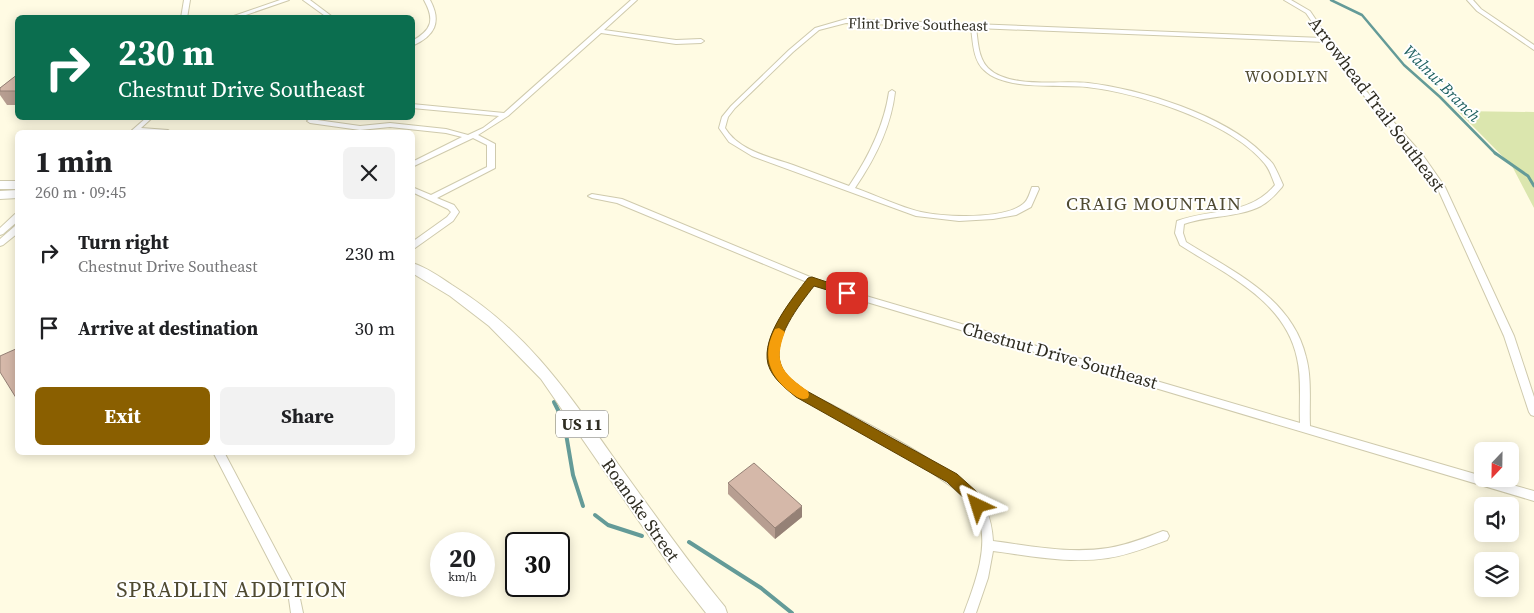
<!DOCTYPE html>
<html lang="en">
<head>
<meta charset="utf-8">
<style>
  body { margin:0; font-family:"Source Serif 4",serif; background:#f2f2f2; color:#202124; height:100vh; display:flex; flex-direction:column; font-size:19px; white-space:nowrap }
  * { box-sizing:border-box; margin:0 }
  p { font-size:16px; color:#757577 }
  .icon { flex:none; width:28px; height:28px; fill:none; stroke:currentColor; stroke-width:2; stroke-linecap:round; stroke-linejoin:round }
  .map { position:relative; flex:1; overflow:hidden }
  .drawer { position:absolute; left:15px; top:130px; width:400px; height:325px; display:flex; flex-direction:column; background:#fff; border-radius:8px; box-shadow:0 2px 12px #0003 }
  .drawer>* { flex:none }
  .banner { position:absolute; left:15px; top:15px; width:400px; height:105px; border-radius:8px; box-shadow:0 2px 12px #0003; background:#0b6e4f; color:#fff; overflow:hidden }
  .needle { width:32px; rotate:202deg }
  .fabs { position:absolute; left:1474px; top:442px; display:grid; gap:10px }
  .fabs a { display:grid; place-items:center; width:45px; height:45px; border-radius:8px; background:#fff; box-shadow:0 2px 12px #0003; font-size:25px }
  .speed { position:absolute; left:430px; top:532px; display:flex; gap:10px; font-size:25px; font-weight:700; text-align:center }
  .speed>* { display:grid; place-content:center; width:65px; height:65px; border-radius:50%; background:#fff; box-shadow:0 2px 12px #0003; line-height:1 }
  .speed small { font-size:12px; font-weight:400 }
  .speed .limit { border:2px solid #111; border-radius:8px; background:#fff; color:#111 }
  .pin { position:absolute; display:grid; place-items:center; width:42px; height:42px; color:#fff; margin:-21px; border-radius:10px; box-shadow:0 2px 8px #0006 }
  .me { position:absolute; width:55px; margin:-28px; rotate:319deg; stroke-linejoin:round; filter:drop-shadow(0 0 4px #0008) }
  .turn { display:flex; align-items:center; gap:18px; height:105px; padding:0 20px; font-size:22px }
  .turn .icon { width:65px; height:65px; stroke-width:2.5 }
  .turn b { display:block; font-size:35px; line-height:42px }
  .round { display:grid; place-items:center; flex:none; width:52px; height:52px; border-radius:8px; background:#f2f2f2 }
  .headline { display:flex; align-items:center; justify-content:space-between; height:85px; padding:0 20px }
  h1 { font-size:30px; font-weight:700; line-height:38px }
  .cta { display:flex; gap:10px; margin-top:auto; padding:10px 20px }
  .cta a { flex:1; height:58px; border-radius:8px; background:#8a5f00; color:#fff; font-size:20px; font-weight:700; line-height:58px; text-align:center }
  .cta a+a { background:#f2f2f2; color:#202124 }
  ul { padding:0; list-style:none }
  li { display:flex; align-items:center; gap:15px; height:75px; padding:0 20px }
  li div { flex:1 }
  li b { display:block; font-size:19px }
  li em { font-style:normal }
  .map>svg:first-child { display:block }
  .green { fill:#dbe6ae }
  .lines { fill:none; stroke-linecap:round; stroke-linejoin:round }
  .stream-far2 { stroke:#649b98; stroke-width:2.5 }
  .stream-far1 { stroke:#649b98; stroke-width:3 }
  .stream { stroke:#649b98; stroke-width:4 }
  .street-casing { stroke:#cfcaad; stroke-width:2 }
  .primary-casing { stroke:#cfcaad; stroke-width:2 }
  .street { fill:#fff; fill-rule:evenodd }
  .primary { fill:#fff; fill-rule:evenodd }
  .wall { fill:#b79e91 }
  .shaded-wall { fill:#958176 }
  .building { fill:#d5b8a9; stroke:#958176 }
  .route { fill:#8a5f00; stroke:#5a3e00 }
  .slow { fill:#f59e0b }
  .labels { text-anchor:middle; dominant-baseline:central; stroke-width:4; stroke-linejoin:round; paint-order:stroke }
  .far-street-label { font-size:15px; fill:#2f2d22; stroke:#fff }
  .far-neighbourhood-label { font-size:16px; letter-spacing:1px; fill:#4f4a31; stroke:#fff }
  .far-water-label { font-size:16px; font-style:italic; fill:#206262; stroke:#fff }
  .shield { fill:#fff; stroke:#6d6c64; stroke-width:1 }
  .shield-label { font-size:16px; font-weight:bold; fill:#2f2d22 }
  .street-label { font-size:18px; fill:#2f2d22; stroke:#fff }
  .neighbourhood-label { font-size:19px; letter-spacing:1px; fill:#4f4a31; stroke:#fff }
  .near-neighbourhood-label { font-size:22px; letter-spacing:1px; fill:#4f4a31; stroke:#fff }
</style>
</head>
<body>
<div class="map">
<svg width="1534" height="613" viewBox="0 0 1534 613">
  <rect width="100%" height="100%" fill="#fffbe3"/>
  <polygon class="green" points="1458,111 1534,112 1534,208 1512,166"/>
  <g class="lines">
    <polyline class="stream-far2" points="1331,0 1362,15 1404,65 1440,97 1496,154"/>
    <polyline class="stream-far1" points="1495,153 1528,176 1534,186"/>
    <g class="stream">
      <polyline points="554,402 564,422 573,475 583,506"/>
      <polyline points="595,515 608,525 642,536"/>
      <polyline points="689,542 761,588 792,613"/>
    </g>
    <g class="street-casing">
      <g id="street">
        <polygon points="184,0 190,0 187,18 181,18"/>
        <polygon points="280,0 289,0 237,18 228,18"/>
        <polygon points="303,0 310,0 334,18 328,18"/>
        <path d="M424,0H430C442,22 435,36 412,46V41C432,30 435,20 424,0Z"/>
        <polygon points="631,0 637,0 604,30 676,40 701,39 704,41 701,43 676,44 601,33 508,116 478,135 495,144 495,168 437,198 454,205 459,212 453,221 415,248 412,248 412,242 447,217 451,212 448,209 412,192 412,187 431,195 487,167 487,145 473,138 412,167 412,162 462,137 446,133 390,127 360,130 310,123 307,121 310,119 360,126 390,123 446,129 468,135 483,128 499,116 412,108 412,104 504,113"/>
        <path d="M1284,0H1291L1310,11L1359,83L1422,154L1445,187L1514,336L1534,397V416L1531,415L1529,412L1504,336L1437,187L1416,158L1355,85L1325,42L976,28C978,41 978,58 988,68C1009,89 1060,80 1088,83C1141,89 1224,115 1262,153C1266,157 1270,160 1273,164C1277,171 1280,178 1283,185L1282,187C1276,194 1270,201 1261,206C1238,218 1209,215 1184,224L1183,233L1186,242C1234,272 1292,298 1306,357C1312,379 1309,403 1310,426L1482,476V479H1491L1534,491V501L860,300L814,285C798,306 773,334 778,362C783,383 814,396 830,404C870,425 910,445 946,471C957,479 970,487 979,498C989,511 992,525 993,541C1031,546 1070,554 1108,548C1127,545 1145,538 1163,531L1167,532L1169,536L1167,540C1148,547 1129,555 1108,558C1070,564 1031,556 993,551L988,578L976,613H964C974,586 990,546 978,517C972,501 956,489 942,480C910,456 876,438 841,419C820,408 797,399 780,382C773,374 768,365 768,355C768,329 792,301 807,282L617,203L592,198L588,196L592,194L622,199L815,279L866,296L1300,423C1299,402 1302,379 1297,358C1285,300 1225,274 1180,245L1175,233L1177,221C1213,208 1249,216 1275,185C1272,178 1270,170 1265,164C1232,122 1139,93 1087,87C1059,84 1005,91 984,70C973,60 973,42 971,28L846,23L819,30L793,52L735,108L728,117L725,128C739,151 770,157 793,165C812,172 830,179 849,186C868,158 884,126 889,92L892,90L895,92C891,127 875,159 855,188C875,195 900,207 921,212C944,217 1004,220 1023,204C1028,201 1030,192 1032,187H1038L1039,189L1031,207L1016,215L993,219L959,221L916,216L752,156L729,142L719,128L722,117L731,106L789,50L815,28L846,19L1323,38L1306,13Z"/>
        <polygon points="1467,0 1473,0 1481,9 1534,45 1534,50 1477,11"/>
        <polygon points="146,118 152,118 141,128 168,130 171,132 130,132"/>
        <polygon points="15,214 18,214 18,221 3,234 0,235 0,228"/>
        <polygon points="15,226 18,226 18,233 3,245 0,246 0,239"/>
        <polygon points="213,452 224,452 299,594 303,613 291,613 289,599"/>
      </g>
    </g>
    <g class="primary-casing">
      <g id="primary">
        <rect x="0" y="181" width="18" height="8"/>
        <polygon points="18,190 18,198 0,199 0,191"/>
        <path d="M412,263C426,267 440,277 452,285C528,332 568,393 618,464C653,512 687,561 725,607L727,613H706L674,572L541,379L489,326L450,296L412,273Z"/>
      </g>
    </g>
    <use href="#street" class="street"/>
    <use href="#primary" class="primary"/>
  </g>
  <g class="wall">
    <polygon points="18,74 18,105 7,105 0,95 0,88"/>
    <polygon points="728,483 802,517 775,539 728,494"/>
  </g>
  <polygon class="shaded-wall" points="802,506 802,517 775,539 775,528"/>
  <g class="building">
    <polygon points="18,74 18,91 0,91 0,88"/>
    <polygon points="18,348 18,401 0,372 0,356"/>
    <polygon points="754,463 802,506 775,528 728,483"/>
  </g>
  <path class="route" d="M812,277L851,290L852,293L847,296L814,286C800,304 771,340 781,365C785,376 796,383 805,390L957,474L977,492L985,506L983,510L978,512L973,510L967,501L947,482L796,397C785,388 772,378 768,364C761,336 792,299 808,278Z"/>
  <path class="slow" d="M779,328L785,332C773,363 782,373 808,391L809,395L808,398C800,401 796,396 790,392C768,375 762,353 775,329Z"/>
  <g class="labels">
    <g class="far-street-label">
      <text transform="translate(918 24) rotate(1)">Flint Drive Southeast</text>
    </g>
    <g class="far-neighbourhood-label">
      <text x="1287" y="76">WOODLYN</text>
    </g>
    <g class="far-water-label">
      <text transform="translate(1442 83) rotate(45)">Walnut Branch</text>
    </g>
    <rect class="shield" x="556" y="410.5" width="52" height="27" rx="4"/>
    <g class="shield-label">
      <text x="582" y="424">US 11</text>
    </g>
    <g class="street-label">
      <text transform="translate(1377 104) rotate(53)">Arrowhead Trail Southeast</text>
      <text transform="translate(1060 355) rotate(16)">Chestnut Drive Southeast</text>
      <text transform="translate(641 510) rotate(55)">Roanoke Street</text>
    </g>
    <g class="neighbourhood-label">
      <text x="1154" y="203">CRAIG MOUNTAIN</text>
    </g>
    <g class="near-neighbourhood-label">
      <text x="232" y="589">SPRADLIN ADDITION</text>
    </g>
  </g>
</svg>
<div class="fabs">
<a><svg class="needle" viewBox="-14 -14 28 28"><path d="M0-13l5 13h-10z" fill="#e53935"/><path d="M0 13l5-13h-10z" fill="#757577"/></svg></a>
<a><svg class="icon" aria-label="sound" viewBox="0 0 24 24"><path d="M4 9h4l5-4v14l-5-4H4zM17 9q2 3 0 6"/></svg></a>
<a><svg class="icon" aria-label="layers" viewBox="0 0 24 24"><path d="M12 4l9 5-9 5-9-5zM3 14l9 5 9-5"/></svg></a>
</div>
<div class="speed"><div>20<small>km/h</small></div><div class="limit">30</div></div>
<div class="pin" style="left:847px;top:293px;background:#d93025"><svg class="icon" aria-label="arrive" viewBox="0 0 24 24"><path d="M6 21V4h12l-3 4 3 4H6"/></svg></div>
<svg class="me" style="left:978px;top:506px" viewBox="-20 -20 40 40"><path d="M0-17L14 15 0 8-14 15z" fill="#8a5f00" stroke="#fff" stroke-width="4"/></svg>
<div class="banner">
<div class="turn"><svg class="icon" aria-label="right" viewBox="0 0 24 24"><path d="M7 20v-9h11M14 6l5 5-5 5"/></svg><div><b>230 m</b>Chestnut Drive Southeast</div></div>
</div>
<section class="drawer">
<div class="headline"><div><h1>1 min</h1><p>260 m · 09:45</p></div><a class="round"><svg class="icon" aria-label="close" viewBox="0 0 24 24"><path d="M6 6l12 12M18 6L6 18"/></svg></a></div>
<ul>
<li><svg class="icon" aria-label="right" viewBox="0 0 24 24"><path d="M7 20v-9h11M14 6l5 5-5 5"/></svg><div><b>Turn right</b><p>Chestnut Drive Southeast</p></div><em>230 m</em></li>
<li><svg class="icon" aria-label="arrive" viewBox="0 0 24 24"><path d="M6 21V4h12l-3 4 3 4H6"/></svg><div><b>Arrive at destination</b></div><em>30 m</em></li>
</ul>
<div class="cta"><a>Exit</a><a>Share</a></div>
</section>
</div>
</body>
</html>
